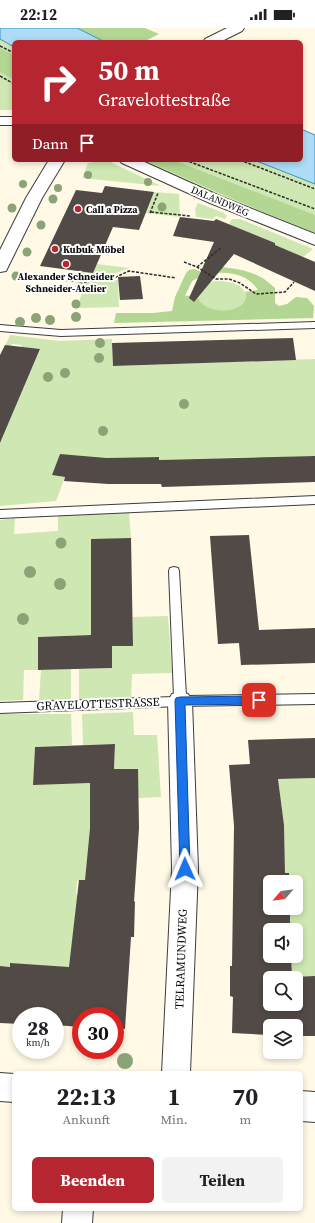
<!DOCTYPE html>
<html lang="de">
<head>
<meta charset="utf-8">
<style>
  body { margin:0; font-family:"Source Serif 4",serif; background:#f2f2f2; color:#202124; height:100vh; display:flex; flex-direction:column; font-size:15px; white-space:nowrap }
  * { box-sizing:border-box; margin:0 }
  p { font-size:13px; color:#757577 }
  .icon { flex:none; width:22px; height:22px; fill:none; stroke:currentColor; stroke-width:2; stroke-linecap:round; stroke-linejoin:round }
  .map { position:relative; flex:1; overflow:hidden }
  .panel { position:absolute; left:12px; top:1043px; width:291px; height:140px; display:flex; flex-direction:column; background:#fff; border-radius:6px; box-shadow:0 2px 6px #0003 }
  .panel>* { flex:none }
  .guide { position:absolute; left:12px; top:12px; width:291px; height:122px; border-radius:6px; box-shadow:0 2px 6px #0003; background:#b52631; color:#fff; overflow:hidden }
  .needle { width:26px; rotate:242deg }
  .buttons { position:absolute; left:263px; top:847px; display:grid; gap:8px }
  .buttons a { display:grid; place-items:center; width:40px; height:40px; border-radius:6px; background:#fff; box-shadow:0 2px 6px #0003; font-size:20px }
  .speed { position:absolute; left:12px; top:979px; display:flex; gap:8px; font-size:20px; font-weight:700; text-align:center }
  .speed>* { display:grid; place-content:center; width:52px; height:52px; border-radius:50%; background:#fff; box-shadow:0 2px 6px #0003; line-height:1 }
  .speed small { font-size:10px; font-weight:400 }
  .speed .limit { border:6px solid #d22; background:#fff; color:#111 }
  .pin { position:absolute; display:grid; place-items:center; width:34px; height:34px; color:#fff; margin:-17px; border-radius:8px; box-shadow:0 2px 6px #0006 }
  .me { position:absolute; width:44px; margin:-22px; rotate:359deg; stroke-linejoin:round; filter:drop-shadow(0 0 3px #0008) }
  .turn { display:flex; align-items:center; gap:14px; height:84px; padding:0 20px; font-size:18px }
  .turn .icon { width:52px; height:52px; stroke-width:2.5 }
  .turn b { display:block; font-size:28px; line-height:34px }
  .then { display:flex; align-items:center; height:38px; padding:0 20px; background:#0003; gap:8px; font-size:15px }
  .eta { display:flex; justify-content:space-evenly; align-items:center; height:68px; text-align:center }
  .eta b { font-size:24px; font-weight:700; line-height:28px }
  .action { display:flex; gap:8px; margin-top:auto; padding:8px 20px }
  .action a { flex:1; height:46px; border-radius:6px; background:#b52631; color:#fff; font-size:16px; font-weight:700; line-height:46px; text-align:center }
  .action a+a { background:#f2f2f2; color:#202124 }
  .status { display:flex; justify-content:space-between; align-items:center; height:28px; padding:0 20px; background:#fff; direction:ltr }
  .status svg { height:11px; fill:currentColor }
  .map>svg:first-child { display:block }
  .green { fill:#cfe7b2 }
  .forest { fill:#b3d792 }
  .water { fill:#addcf4; stroke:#3593ca }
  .building { fill:#524a46; fill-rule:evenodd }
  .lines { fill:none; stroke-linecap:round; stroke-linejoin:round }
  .service-casing { stroke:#3d3d3d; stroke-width:2 }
  .minor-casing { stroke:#3d3d3d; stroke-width:2 }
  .tertiary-casing { stroke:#3d3d3d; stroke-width:2 }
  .path { stroke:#2c2c2c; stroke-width:1.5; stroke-dasharray:3 1.5; stroke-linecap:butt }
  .service { fill:#fff; fill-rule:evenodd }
  .minor { fill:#fff; fill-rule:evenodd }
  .tertiary { fill:#fff; fill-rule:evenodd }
  .tree { fill:#8ba477 }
  .route { fill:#1a73e8; stroke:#114b97 }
  .poi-dot { fill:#b52631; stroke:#fff; stroke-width:1.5 }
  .labels { text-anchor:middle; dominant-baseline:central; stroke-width:4; stroke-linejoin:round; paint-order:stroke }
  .far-street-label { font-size:10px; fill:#0a0a0a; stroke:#fff }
  .far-poi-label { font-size:10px; font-weight:bold; fill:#0a0a0a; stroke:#fff; text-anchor:start }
  .street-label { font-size:12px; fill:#0a0a0a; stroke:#fff }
</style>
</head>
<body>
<div class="status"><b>22:12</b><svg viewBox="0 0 49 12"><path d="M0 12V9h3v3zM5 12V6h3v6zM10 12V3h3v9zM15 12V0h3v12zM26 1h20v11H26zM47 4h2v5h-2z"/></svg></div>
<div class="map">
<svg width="315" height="1195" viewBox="0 0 315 1195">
  <rect width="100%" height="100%" fill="#fff9e6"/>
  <g class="green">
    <polygon points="0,11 14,19 14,82 0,82"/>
    <polygon points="106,132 161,158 82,150 88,135"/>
    <polygon points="138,132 254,132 315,156 315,207 197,158"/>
    <polygon points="154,164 179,166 180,189 146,185"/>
    <polygon points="198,175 224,185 227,188 225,191 216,188 212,191 196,189 195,181"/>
    <polygon points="232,191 240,191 313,221 302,230 274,218 275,216 229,196"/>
    <path d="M97,236L129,240C112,247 96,252 77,252L81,243Z"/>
    <polygon points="118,252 119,279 78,280 84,255"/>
    <path d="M215,253C262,252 250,291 211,281C204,279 198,275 197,267L208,255Z"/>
    <polygon points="10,307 59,313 112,311 113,338 315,331 315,428 284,429 259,432 258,429 159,432 159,429 107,430 60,426 52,447 65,449 56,473 0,478 0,415 40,322 21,319 22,317 12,316 11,318 5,318"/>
    <polygon points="129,485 131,510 91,512 91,607 39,609 38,642 24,642 23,672 0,673 0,492 15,490 14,506 58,503 58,487"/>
    <polygon points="168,588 172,645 132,646 131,671 79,672 79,641 112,640 112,618 133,618 133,589"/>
    <polygon points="71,641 71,672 39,672 41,642"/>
    <polygon points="133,684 134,707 157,707 161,769 138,770 137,741 114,741 115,716 83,717 82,686"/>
    <polygon points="0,686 71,686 72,717 35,719 33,756 90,755 90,800 85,852 77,853 76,866 78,867 73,944 11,935 10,939 0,938"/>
    <polygon points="315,750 315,949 304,948 304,954 296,950 288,950 291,937 291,928 296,928 296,902 290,902 290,883 291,880 296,880 296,854 289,854 289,845 285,845 284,797 278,751"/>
  </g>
  <g class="forest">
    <polygon points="77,0 145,0 159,6 143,14 105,14"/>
    <polygon points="0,20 14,27 14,52 0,44"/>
    <polygon points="144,132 173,132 315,187 315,205 268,186"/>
    <path d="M222,239C245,242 258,244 275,260V275L279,278L287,276L296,269L307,270L314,278L313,290L114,295L116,285H153L172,283L175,269L186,245L189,242L194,241L202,244L200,249L192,253L185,268L197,267C202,290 252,286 245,264L258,262C249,248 233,244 217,245Z"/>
  </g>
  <g class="water">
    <polygon points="0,0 77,0 105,14 14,14 14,19 0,11"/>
    <polygon points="301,101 315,107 315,156 254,132 301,132"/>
  </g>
  <g class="building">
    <polygon points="105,158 154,164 139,202 113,199 93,245 40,238 76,162 102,165"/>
    <polygon points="180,189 214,193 216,191 275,215 275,217 315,234 315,263 234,226 194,274 189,270 214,214 173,208"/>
    <polygon points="140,248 143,271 120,272 118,249"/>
    <polygon points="293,310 296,332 113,338 112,315"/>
    <polygon points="5,317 40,321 0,415 0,327"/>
    <polygon points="60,426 107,430 159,429 159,432 315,428 315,454 162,459 161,456 108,456 64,453 65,449 52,447"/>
    <polygon points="249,507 259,602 315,600 315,635 241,637 239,615 218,616 210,508"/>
    <polygon points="131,510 133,618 112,618 112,640 38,642 38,609 91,607 91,511"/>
    <path d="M315,710V750L278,751L284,797L285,845H289V854H270V880H290V902H270V928H291L292,949L315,948V1008H296V998H270V1007L232,1005L233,969L230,968V938H232L234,798L229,737L250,736L248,712ZM270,950H296V976H270Z"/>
    <polygon points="115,716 114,741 138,741 139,800 134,874 135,873 134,909 131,909 125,1001 115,1000 115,988 81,988 81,999 55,997 55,988 21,988 21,996 0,995 0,938 10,939 10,935 69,939 79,852 85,852 90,800 90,755 33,757 35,719"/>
  </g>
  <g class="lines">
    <g class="service-casing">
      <g id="service">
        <polygon points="315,294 315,300 61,308 0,303 0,297 61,302"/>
        <polygon points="315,468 315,476 0,490 0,482"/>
        <polygon points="174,539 178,540 179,543 186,668 315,666 315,676 180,678 0,685 0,675 174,669 169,543 170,540"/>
      </g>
    </g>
    <g class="minor-casing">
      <g id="minor">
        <rect x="0" y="89" width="14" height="8"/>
        <polygon points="119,132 140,132 222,169 315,206 315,217 210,175 122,135"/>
        <polygon points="180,664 188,666 192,673 198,841 190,1045 162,1045 172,841 168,673 172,666"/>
        <polygon points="63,1181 93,1181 92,1195 62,1195"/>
      </g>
    </g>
    <g class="tertiary-casing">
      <g id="tertiary">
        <polygon points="227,0 244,0 242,3 220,14 203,14 205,11"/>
        <polygon points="49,132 65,132 42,170 8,239 6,243 0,244 0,222 26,170"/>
        <polygon points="0,1045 14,1046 14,1074 0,1073"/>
        <polygon points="301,1063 315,1064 315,1094 301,1093"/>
      </g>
    </g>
    <g class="path">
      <polyline points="0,18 14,25"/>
      <polyline points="0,48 14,56"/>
      <polyline points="185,132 315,181"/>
      <polyline points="240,132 315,161"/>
      <polyline points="151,184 190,188"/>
      <polyline points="150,185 158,165"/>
      <polyline points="184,234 197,239 216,251 229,251 240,255 256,266 285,264 294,254"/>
      <polyline points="197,239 221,220"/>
      <polyline points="30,250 85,254 116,249 129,243 176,250"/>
    </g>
    <use href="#service" class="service"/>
    <use href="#minor" class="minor"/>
    <use href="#tertiary" class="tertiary"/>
  </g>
  <g class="tree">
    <circle cx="88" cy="147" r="4"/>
    <circle cx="148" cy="154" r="4"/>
    <circle cx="23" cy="156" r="4"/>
    <circle cx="58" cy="160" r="4"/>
    <circle cx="53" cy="171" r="4.5"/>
    <circle cx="162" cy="179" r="4.5"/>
    <circle cx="12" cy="180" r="4.5"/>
    <circle cx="41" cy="197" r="4.5"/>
    <circle cx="27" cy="224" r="4.5"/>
    <circle cx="16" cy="248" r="4.5"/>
    <circle cx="80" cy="259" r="4.5"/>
    <circle cx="76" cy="276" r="4.5"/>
    <circle cx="76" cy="289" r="5"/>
    <circle cx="36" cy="290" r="5"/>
    <circle cx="50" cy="292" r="5"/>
    <circle cx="20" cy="294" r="5"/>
    <circle cx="100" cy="315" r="5"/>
    <circle cx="99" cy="330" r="5"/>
    <circle cx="65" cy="345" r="5"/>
    <circle cx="48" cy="349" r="5"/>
    <circle cx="184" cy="376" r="5"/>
    <circle cx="103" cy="403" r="5"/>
    <circle cx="61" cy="515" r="5.5"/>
    <circle cx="30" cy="544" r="6"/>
    <circle cx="60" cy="556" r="6"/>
    <circle cx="23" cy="591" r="6"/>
    <circle cx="125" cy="1033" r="8"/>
  </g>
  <polygon class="route" points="259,668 262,669 264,672 262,675 259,676 185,677 190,841 189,844 185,846 181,844 180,841 175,673 176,670 180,669"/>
  <g class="poi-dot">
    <circle cx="78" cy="181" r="4"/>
    <circle cx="55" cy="221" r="4"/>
    <circle cx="66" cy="236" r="4"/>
  </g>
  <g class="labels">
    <g class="far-street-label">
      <text transform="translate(220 173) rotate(23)">DALANDWEG</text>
    </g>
    <g class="far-poi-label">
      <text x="86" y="181">Call a Pizza</text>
      <text x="63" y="221">Kubuk Möbel</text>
      <text x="66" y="248" text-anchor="middle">Alexander Schneider<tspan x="66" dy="12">Schneider-Atelier</tspan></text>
    </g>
    <g class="street-label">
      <text transform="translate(98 676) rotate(-2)">GRAVELOTTESTRASSE</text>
      <text transform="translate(181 931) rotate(-88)">TELRAMUNDWEG</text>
    </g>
  </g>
</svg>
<div class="buttons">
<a><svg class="needle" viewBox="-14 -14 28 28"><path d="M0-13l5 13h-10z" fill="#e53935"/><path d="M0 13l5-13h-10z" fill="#757577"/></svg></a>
<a><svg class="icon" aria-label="sound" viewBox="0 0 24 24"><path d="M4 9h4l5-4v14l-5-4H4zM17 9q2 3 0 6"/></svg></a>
<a><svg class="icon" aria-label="search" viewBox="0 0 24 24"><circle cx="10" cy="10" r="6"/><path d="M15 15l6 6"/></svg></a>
<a><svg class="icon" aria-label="layers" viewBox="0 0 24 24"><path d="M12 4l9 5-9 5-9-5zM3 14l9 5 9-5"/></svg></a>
</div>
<div class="speed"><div>28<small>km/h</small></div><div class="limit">30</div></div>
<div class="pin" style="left:259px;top:672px;background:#d93025"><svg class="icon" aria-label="arrive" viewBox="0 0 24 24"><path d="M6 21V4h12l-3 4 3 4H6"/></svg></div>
<svg class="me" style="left:185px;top:841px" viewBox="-20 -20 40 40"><path d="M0-17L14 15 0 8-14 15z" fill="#1a73e8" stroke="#fff" stroke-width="4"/></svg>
<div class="guide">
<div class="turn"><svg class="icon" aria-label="right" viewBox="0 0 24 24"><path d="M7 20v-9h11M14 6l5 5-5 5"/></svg><div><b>50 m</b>Gravelottestraße</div></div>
<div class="then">Dann<svg class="icon" aria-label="arrive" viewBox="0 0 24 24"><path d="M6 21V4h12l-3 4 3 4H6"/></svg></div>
</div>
<section class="panel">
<div class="eta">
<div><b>22:13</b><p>Ankunft</p></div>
<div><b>1</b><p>Min.</p></div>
<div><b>70</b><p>m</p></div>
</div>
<div class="action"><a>Beenden</a><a>Teilen</a></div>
</section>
</div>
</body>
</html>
